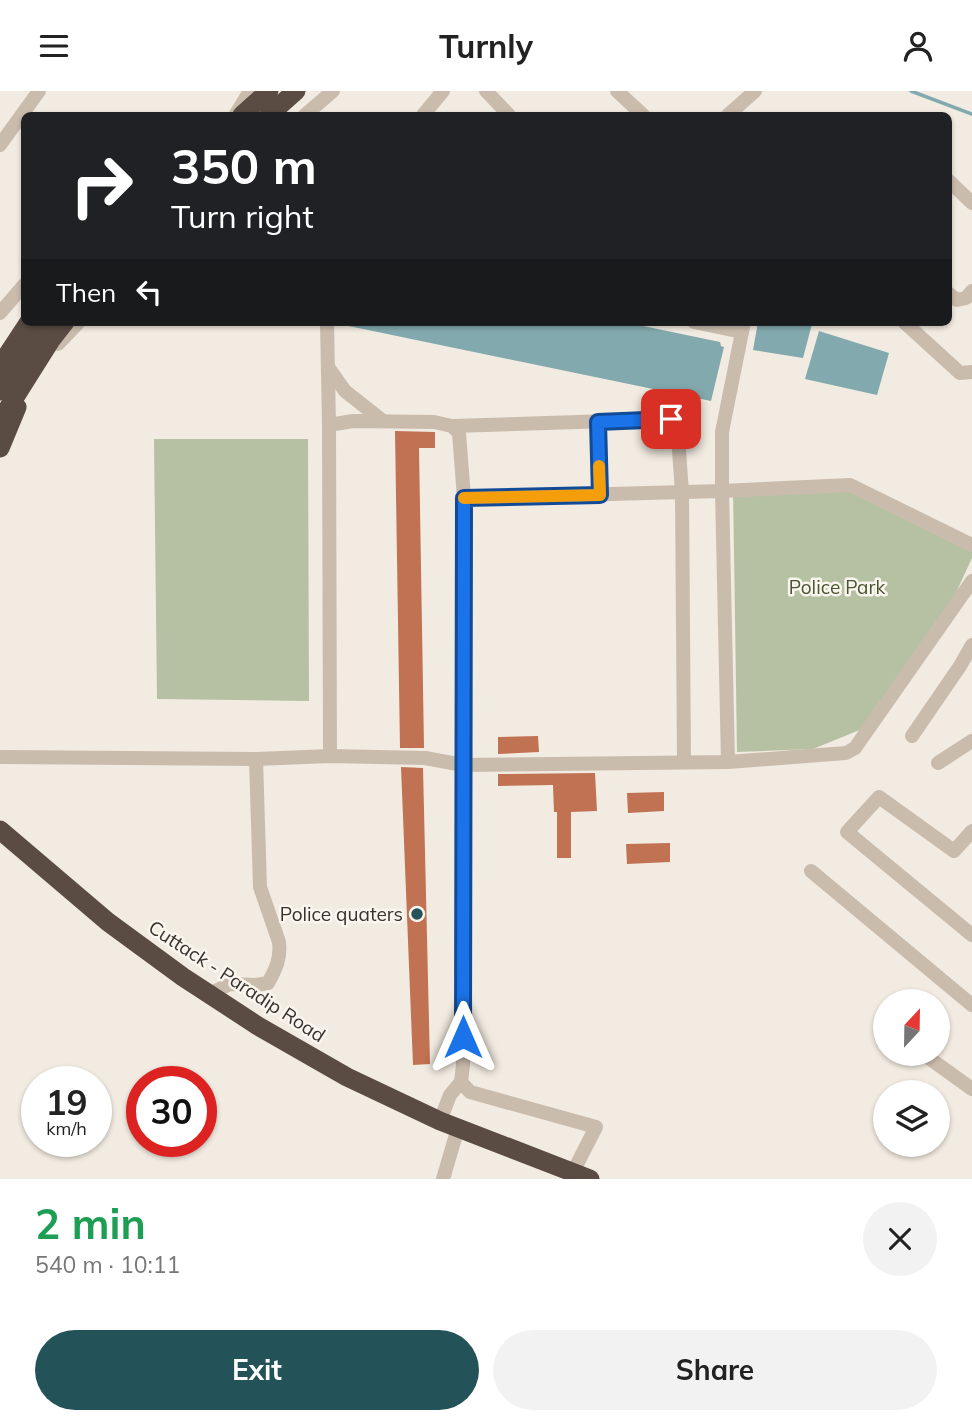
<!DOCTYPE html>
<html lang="en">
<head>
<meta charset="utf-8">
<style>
  body { margin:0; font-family:Mulish,sans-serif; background:#f2f2f2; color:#222; height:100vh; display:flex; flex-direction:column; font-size:26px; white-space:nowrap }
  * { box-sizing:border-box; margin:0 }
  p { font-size:23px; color:#767676 }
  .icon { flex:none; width:38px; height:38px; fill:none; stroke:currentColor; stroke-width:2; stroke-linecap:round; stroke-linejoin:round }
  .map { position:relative; height:1088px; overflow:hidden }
  .sheet { display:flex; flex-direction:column; background:#fff; flex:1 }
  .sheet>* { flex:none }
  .top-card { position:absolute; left:21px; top:21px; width:931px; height:214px; border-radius:10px; box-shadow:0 2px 5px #0004; background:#202124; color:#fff; overflow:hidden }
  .needle { width:46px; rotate:22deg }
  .controls { position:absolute; left:873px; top:898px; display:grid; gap:14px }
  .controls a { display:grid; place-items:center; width:77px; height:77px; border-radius:50%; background:#fff; box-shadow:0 2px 5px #0004; font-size:35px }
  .speed { position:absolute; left:21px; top:975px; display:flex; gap:14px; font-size:35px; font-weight:700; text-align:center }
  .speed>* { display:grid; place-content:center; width:91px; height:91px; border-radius:50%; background:#fff; box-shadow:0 2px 5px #0004; line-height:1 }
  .speed small { font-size:18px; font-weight:400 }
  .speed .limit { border:10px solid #d22; background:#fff; color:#111 }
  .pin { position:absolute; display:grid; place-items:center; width:60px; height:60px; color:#fff; margin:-30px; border-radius:14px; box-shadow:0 4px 10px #0006 }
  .me { position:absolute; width:77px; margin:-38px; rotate:0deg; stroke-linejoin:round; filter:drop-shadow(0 0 5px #0008) }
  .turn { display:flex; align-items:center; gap:24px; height:147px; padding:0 35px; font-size:32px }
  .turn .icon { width:91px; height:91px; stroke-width:2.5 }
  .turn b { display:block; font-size:49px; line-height:60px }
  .then { display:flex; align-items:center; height:66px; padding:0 35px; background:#0003; gap:14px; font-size:26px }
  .round { display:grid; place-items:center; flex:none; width:74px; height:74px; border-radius:37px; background:#f2f2f2 }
  .headline { display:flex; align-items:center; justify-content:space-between; height:119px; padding:0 35px }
  h1 { font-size:42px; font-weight:700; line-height:52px; color:#1e9e55 }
  .action { display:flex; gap:14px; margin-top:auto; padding:14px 35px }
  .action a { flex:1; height:80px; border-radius:42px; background:#235359; color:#fff; font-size:28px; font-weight:700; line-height:80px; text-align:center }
  .action a+a { background:#f2f2f2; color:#222 }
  header { display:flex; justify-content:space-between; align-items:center; height:91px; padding:0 35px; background:#fff; font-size:32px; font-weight:700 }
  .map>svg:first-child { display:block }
  .green { fill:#b5c1a2 }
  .water { fill:#82aaae }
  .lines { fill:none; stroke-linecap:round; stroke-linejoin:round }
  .stream { stroke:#82aaae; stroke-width:3.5 }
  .building { fill:#c07252 }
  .minor { stroke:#cabcad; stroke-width:14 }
  .highway { stroke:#5a4b43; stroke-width:19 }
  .route-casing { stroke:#114b97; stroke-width:18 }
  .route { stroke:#1a73e8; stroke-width:12 }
  .slow { stroke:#f59e0b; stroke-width:12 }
  .poi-dot { fill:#235359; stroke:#faf5ee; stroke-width:2.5 }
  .labels { text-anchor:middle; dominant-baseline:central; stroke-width:5; stroke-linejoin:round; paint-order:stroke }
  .park-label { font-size:19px; fill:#475630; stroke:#faf5ee }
  .poi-label { font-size:19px; fill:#39312c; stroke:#faf5ee; text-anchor:end }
  .street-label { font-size:19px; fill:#39312c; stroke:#faf5ee }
</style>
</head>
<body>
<header><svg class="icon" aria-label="menu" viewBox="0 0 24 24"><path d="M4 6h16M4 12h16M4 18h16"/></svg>Turnly<svg class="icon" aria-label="person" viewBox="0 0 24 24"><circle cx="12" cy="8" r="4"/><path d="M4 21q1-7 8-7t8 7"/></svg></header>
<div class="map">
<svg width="972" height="1088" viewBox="0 0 972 1088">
  <rect width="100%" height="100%" fill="#f2ebe1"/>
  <g class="green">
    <polygon points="154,348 308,348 309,610 157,608"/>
    <polygon points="733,394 848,394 972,457 972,467 954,506 867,636 813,658 737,661"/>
  </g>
  <g class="water">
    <polygon points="339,231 624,231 720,251 721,255 724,256 711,310 339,233"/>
    <polygon points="758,231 804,231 812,233 803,267 753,259"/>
    <polygon points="819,240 889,262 877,304 805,288"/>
  </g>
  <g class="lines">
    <polyline class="stream" points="911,0 972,23"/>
  </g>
  <g class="building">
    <polygon points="395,340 435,341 435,357 419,357 424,657 400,657"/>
    <polygon points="538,645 539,661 498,663 498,646"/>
    <polygon points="401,676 423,677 430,973 413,974"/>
    <polygon points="595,682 597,720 571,721 571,767 557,767 557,721 554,721 553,694 498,695 498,683"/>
    <polygon points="664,701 664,720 628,722 627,702"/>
    <polygon points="670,752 670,771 627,773 626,753"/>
  </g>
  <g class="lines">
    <g class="minor">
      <polyline points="486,0 509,24"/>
      <polyline points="617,0 643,24"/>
      <polyline points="236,23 250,0"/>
      <polyline points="305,24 333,0"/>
      <polyline points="423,24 443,0"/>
      <polyline points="728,24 755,0"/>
      <polyline points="0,54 39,0"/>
      <polyline points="948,89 972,112"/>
      <polyline points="948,202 957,209 966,207 972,200"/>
      <polyline points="0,222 24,194"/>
      <polyline points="327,231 329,334 330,665"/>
      <polyline points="694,231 742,241"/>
      <polyline points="904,231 960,282 972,281"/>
      <polyline points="58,253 79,231"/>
      <polyline points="328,276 345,300 383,330"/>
      <polyline points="598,331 600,404"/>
      <polyline points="329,334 353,330 434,331 452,335 459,342 464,407 463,974 461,991 450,1004 440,1030"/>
      <polyline points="452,335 671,328 677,332 682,401 684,671"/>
      <polyline points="464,407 722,400 850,394 972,454"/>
      <polyline points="912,645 960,575 972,554"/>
      <polyline points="0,666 256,668 330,665 425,667 463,674 728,671 846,662 855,657 972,490"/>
      <polyline points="728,671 722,400 722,341 744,231"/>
      <polyline points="938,672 972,650"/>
      <polyline points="972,740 954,760 879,706 847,741 972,844"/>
      <polyline points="811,780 972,914"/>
      <path d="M209,903L230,893L256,894L268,892C276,878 281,867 279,851L260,796L256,668"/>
      <polyline points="922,962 972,998"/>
      <polyline points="461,991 470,1001 596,1036 573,1081"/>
      <polyline points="443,1088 458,1037"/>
    </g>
    <g class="highway">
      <polyline points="242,24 269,0"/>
      <polyline points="269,24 296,0"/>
      <polyline points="0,275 29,231"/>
      <polyline points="0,300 45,231"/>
      <polyline points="0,330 51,249 65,231"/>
      <polyline points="0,357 17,316"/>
      <polyline points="0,739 108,831 183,886 258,935 347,986 440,1030 590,1088"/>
    </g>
  </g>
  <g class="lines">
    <g class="route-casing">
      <polyline id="route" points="463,946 464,407 600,404 598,331 671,328"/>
    </g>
    <use href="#route" class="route"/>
    <polyline class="slow" points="464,407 600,404 599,375"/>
  </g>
  <circle class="poi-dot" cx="417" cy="823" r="7"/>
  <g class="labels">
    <g class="park-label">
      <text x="837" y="496">Police Park</text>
    </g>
    <g class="poi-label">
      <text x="403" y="823">Police quaters</text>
    </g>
    <g class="street-label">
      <text transform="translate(237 890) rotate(33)">Cuttack - Paradip Road</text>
    </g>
  </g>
</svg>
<div class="controls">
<a><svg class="needle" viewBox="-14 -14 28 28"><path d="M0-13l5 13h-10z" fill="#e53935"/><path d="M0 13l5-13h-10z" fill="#767676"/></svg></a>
<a><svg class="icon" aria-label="layers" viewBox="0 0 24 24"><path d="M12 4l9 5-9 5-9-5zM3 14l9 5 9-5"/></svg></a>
</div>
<div class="speed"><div>19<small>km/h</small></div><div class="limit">30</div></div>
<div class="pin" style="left:671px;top:328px;background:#d93025"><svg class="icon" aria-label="arrive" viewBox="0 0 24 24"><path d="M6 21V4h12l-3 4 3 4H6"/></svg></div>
<svg class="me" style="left:463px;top:946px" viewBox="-20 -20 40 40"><path d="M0-17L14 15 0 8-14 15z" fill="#1a73e8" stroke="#fff" stroke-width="4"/></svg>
<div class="top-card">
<div class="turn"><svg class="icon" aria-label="right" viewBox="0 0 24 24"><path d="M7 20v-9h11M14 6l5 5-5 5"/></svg><div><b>350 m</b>Turn right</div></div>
<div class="then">Then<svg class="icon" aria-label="left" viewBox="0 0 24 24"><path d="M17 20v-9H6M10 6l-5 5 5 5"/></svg></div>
</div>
</div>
<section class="sheet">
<div class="headline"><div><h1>2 min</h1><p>540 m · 10:11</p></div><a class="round"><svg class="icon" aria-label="close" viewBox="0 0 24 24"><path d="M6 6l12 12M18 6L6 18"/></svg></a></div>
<div class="action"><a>Exit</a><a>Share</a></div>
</section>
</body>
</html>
